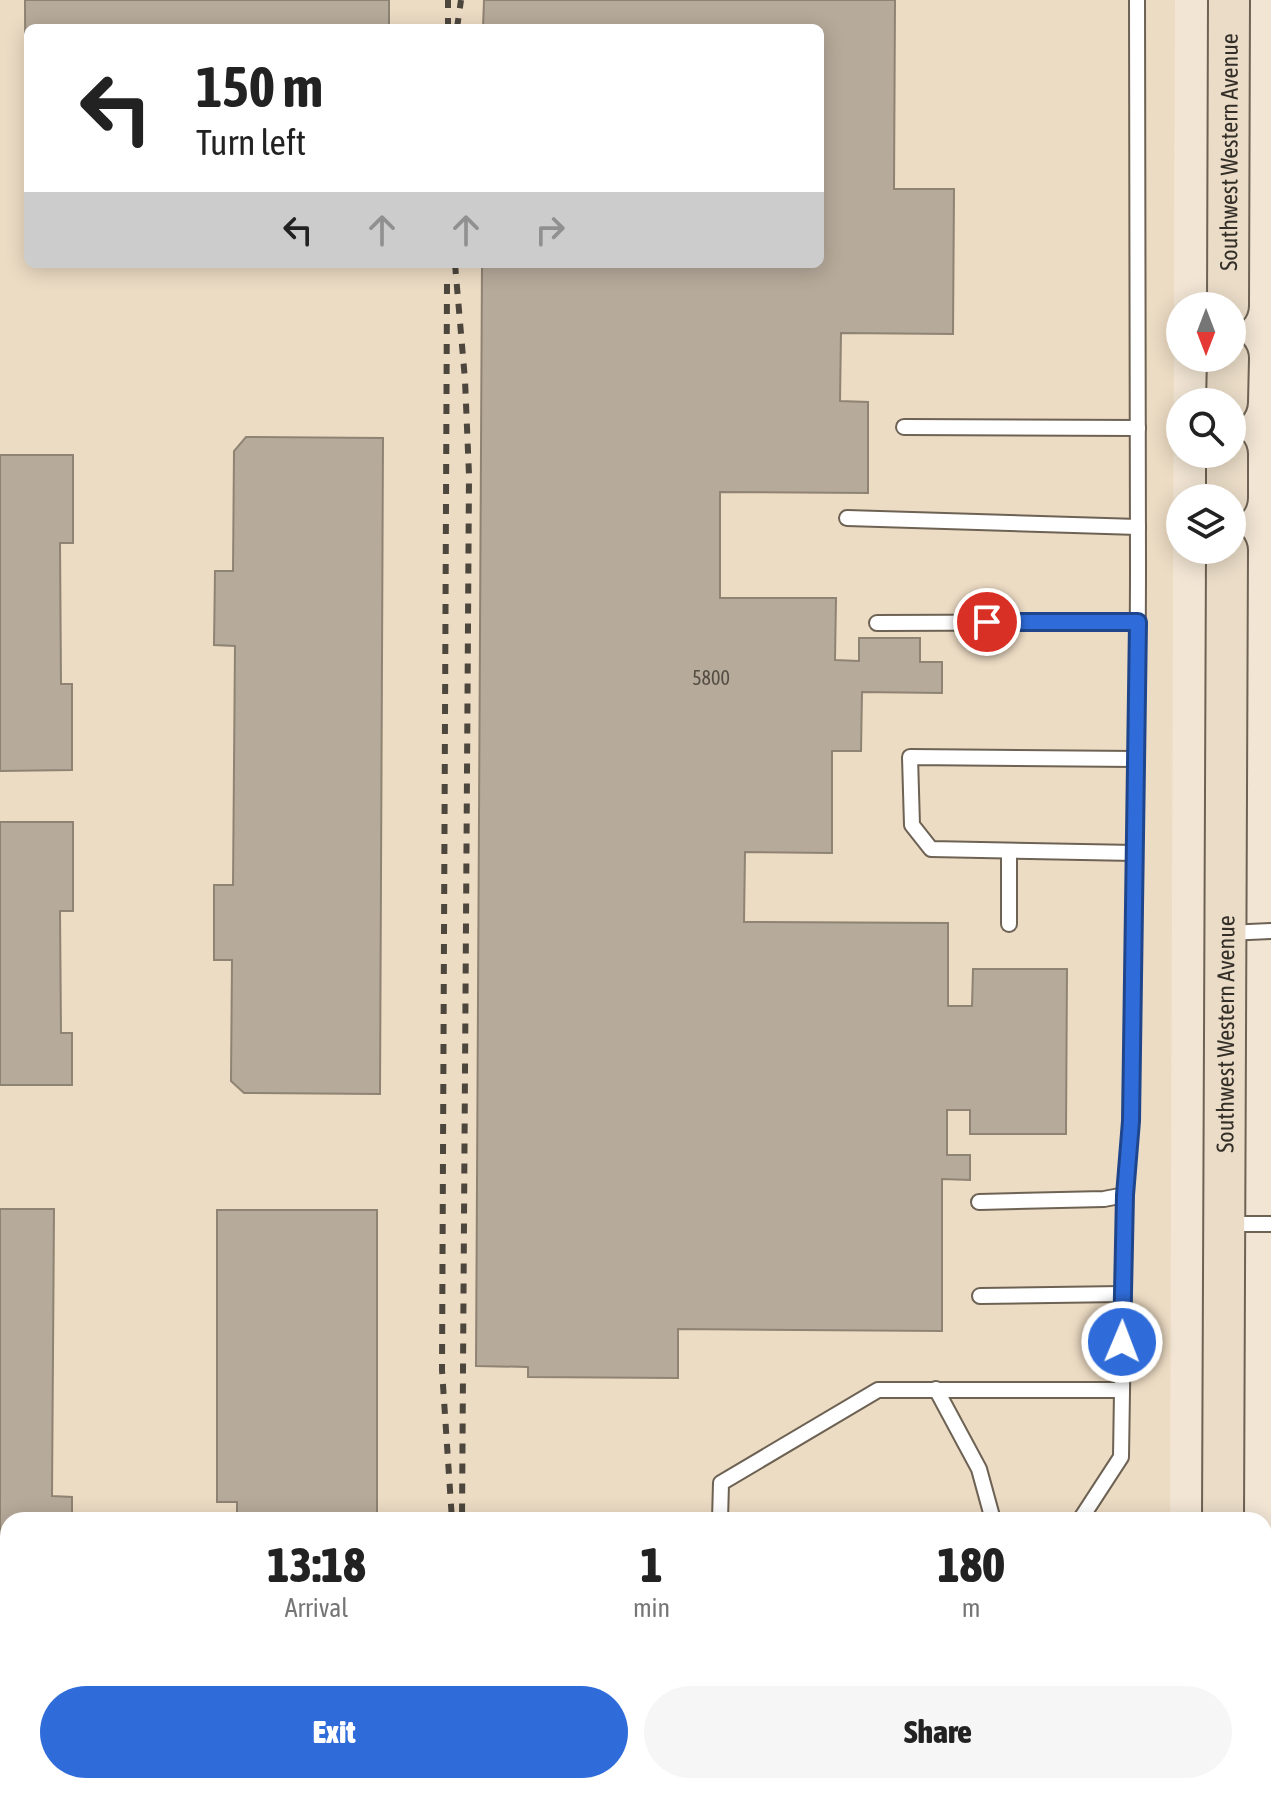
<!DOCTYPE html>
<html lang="en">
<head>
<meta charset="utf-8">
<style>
  body { margin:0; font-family:"Asap Condensed",sans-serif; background:#f6f6f6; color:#222; height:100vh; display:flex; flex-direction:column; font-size:30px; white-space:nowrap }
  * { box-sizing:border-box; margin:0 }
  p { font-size:26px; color:#767676 }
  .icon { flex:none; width:44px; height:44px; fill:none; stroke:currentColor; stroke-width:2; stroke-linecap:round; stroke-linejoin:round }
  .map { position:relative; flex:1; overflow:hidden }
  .drawer { position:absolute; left:0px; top:1512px; width:1272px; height:282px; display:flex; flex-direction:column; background:#fff; border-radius:24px 24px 0 0; box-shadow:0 4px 20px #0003 }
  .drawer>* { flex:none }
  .hud { position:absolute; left:24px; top:24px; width:800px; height:244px; border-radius:12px; box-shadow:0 4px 20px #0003; background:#fff; color:#222; overflow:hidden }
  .needle { width:52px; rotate:180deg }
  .buttons { position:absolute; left:1166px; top:292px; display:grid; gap:16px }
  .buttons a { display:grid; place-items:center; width:80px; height:80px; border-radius:50%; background:#fff; box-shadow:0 4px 20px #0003; font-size:40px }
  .pin { position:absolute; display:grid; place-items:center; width:68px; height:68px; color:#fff; margin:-34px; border:4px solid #fff; border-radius:50%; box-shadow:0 2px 8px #0007 }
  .me { position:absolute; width:88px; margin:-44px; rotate:1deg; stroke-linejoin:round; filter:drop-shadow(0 0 6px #0008) }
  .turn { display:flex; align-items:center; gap:28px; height:168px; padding:0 40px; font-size:36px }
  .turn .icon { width:104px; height:104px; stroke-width:2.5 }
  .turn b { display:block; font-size:56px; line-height:68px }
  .lanes { display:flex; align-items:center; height:76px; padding:0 40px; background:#0003; justify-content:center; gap:40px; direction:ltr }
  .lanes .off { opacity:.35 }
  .eta { display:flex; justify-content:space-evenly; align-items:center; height:136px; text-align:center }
  .eta b { font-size:48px; font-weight:800; line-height:56px }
  .primary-button { display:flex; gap:16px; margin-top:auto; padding:16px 40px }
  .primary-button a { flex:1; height:92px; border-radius:48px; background:#2f6cd9; color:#fff; font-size:32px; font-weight:800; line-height:92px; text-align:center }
  .primary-button a+a { background:#f6f6f6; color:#222 }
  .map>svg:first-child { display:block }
  .built { fill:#eddcc4; fill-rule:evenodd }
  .building { fill:#b6aa9a; stroke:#8f8373; stroke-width:2 }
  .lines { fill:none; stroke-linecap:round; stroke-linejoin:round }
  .service-casing { stroke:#6d6253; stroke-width:18 }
  .secondary-casing { stroke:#6d6253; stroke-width:44 }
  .service { stroke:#fff; stroke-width:14 }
  .secondary { stroke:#eadcc7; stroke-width:40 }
  .rail { stroke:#4c463d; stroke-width:6; stroke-dasharray:10 10; stroke-linecap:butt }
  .route-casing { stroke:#1f468d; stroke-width:20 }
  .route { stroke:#2f6cd9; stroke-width:14 }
  .labels { text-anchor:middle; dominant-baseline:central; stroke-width:7; stroke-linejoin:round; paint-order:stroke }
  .number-label { font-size:20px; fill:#544d44 }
  .street-label { font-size:24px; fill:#332e27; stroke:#fff }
</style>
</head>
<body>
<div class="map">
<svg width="1271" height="1793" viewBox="0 0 1271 1793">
  <rect width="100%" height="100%" fill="#f2e5d4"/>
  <g class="built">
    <path d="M0,0H1175L1170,1520H8V1768L0,1765ZM28,28H820V264H28Z"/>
    <rect x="1265" y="1613" width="6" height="180"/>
    <polygon points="49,1786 1169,1786 1169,1793 67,1793"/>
  </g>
  <g class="building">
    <polygon points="25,0 389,0 389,28 28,28 28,258 26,258"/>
    <polygon points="484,0 895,0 894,189 954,189 953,334 841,333 840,401 868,402 868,493 720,492 720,598 836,598 835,660 859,661 859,638 920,638 920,662 942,662 942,693 862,692 861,751 832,751 832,853 745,852 744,922 948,923 948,1006 972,1006 973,969 1067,969 1066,1134 970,1134 970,1110 947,1110 947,1155 970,1155 970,1180 942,1179 942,1331 678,1329 678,1378 528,1377 528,1367 476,1366 482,264 820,264 820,28 483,28"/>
    <polygon points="246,437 383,438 380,1094 244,1093 231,1081 232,960 214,960 214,885 233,885 235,646 214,645 215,571 233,571 234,451"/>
    <polygon points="0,455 73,455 73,543 60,543 61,684 72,684 72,770 0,771"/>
    <polygon points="0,822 73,822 73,911 60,911 61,1033 72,1033 72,1085 0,1085"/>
    <polygon points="0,1209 54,1209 52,1496 72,1497 72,1520 8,1520 8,1630 0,1630"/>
    <polygon points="217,1210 377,1210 377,1520 237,1520 237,1502 217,1502"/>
  </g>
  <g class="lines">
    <g class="service-casing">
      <g id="service">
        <polyline points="904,427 1138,428"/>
        <polyline points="847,518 1138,527"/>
        <polyline points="877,623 1138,622"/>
        <path d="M1136,759L910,757L912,825L931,849L1135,853C1136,758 1138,663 1138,567L1137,0"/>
        <polyline points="1009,851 1009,924"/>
        <polyline points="1227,933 1271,931"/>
        <polyline points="1125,1195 1131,1121 1135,853"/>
        <polyline points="979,1202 1104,1199 1125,1195 1121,1457 1080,1520"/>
        <polyline points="1227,1224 1271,1224"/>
        <polyline points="980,1296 1123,1294"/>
        <polyline points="936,1389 979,1469 993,1520"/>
        <polyline points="720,1520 721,1483 878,1390 1121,1390"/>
        <polyline points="1264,1658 1271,1658"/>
        <polyline points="1000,1793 1003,1786"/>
      </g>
    </g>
    <g class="secondary-casing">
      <g id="secondary">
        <path id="s1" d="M1228,306L1229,0"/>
        <polyline points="1227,402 1228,358"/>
        <polyline points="1227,498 1227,454"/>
        <path id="s2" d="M1223,1520L1227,550"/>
        <polyline points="1222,1793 1222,1786"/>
      </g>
    </g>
    <use href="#service" class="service"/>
    <use href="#secondary" class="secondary"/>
    <g class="rail">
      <polyline points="448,28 448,0"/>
      <polyline points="457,28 461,0"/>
      <polyline points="455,264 465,380 469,475 462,1520"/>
      <polyline points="447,284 442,1370 452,1520"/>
      <polyline points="495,1786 497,1793"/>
    </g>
  </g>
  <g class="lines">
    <g class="route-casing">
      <polyline id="route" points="987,622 1138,622 1131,1121 1125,1195 1122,1342"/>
    </g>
    <use href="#route" class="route"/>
  </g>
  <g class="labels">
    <g class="number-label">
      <text x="711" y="677">5800</text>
    </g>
    <g class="street-label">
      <text stroke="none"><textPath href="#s1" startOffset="154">Southwest Western Avenue</textPath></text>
      <text stroke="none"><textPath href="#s2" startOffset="486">Southwest Western Avenue</textPath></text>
    </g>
  </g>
</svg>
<div class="buttons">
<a><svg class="needle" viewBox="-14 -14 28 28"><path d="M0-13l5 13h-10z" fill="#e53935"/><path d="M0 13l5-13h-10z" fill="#767676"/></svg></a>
<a><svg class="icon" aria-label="search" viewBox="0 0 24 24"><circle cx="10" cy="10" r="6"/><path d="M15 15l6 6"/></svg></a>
<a><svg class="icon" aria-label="layers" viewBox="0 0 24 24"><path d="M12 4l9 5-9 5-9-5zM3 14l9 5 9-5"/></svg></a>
</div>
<div class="pin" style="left:987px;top:622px;background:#d93025"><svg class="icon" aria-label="arrive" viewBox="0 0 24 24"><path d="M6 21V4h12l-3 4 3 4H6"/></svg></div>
<svg class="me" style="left:1122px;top:1342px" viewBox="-20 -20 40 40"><circle r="17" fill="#2f6cd9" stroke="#fff" stroke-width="3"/><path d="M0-11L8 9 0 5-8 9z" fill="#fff"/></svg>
<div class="hud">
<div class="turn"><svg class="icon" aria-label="left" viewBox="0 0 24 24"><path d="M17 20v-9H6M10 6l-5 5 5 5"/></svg><div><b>150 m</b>Turn left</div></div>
<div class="lanes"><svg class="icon" aria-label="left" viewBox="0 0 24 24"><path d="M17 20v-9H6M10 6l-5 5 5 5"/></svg><svg class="icon off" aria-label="ahead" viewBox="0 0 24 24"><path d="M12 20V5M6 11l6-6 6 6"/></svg><svg class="icon off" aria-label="ahead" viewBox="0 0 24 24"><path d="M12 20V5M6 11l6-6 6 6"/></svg><svg class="icon off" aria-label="right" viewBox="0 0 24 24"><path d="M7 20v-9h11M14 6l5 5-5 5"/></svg></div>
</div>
<section class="drawer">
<div class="eta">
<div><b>13:18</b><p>Arrival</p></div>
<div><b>1</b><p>min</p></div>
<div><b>180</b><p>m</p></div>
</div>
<div class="primary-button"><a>Exit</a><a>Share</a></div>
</section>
</div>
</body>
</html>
